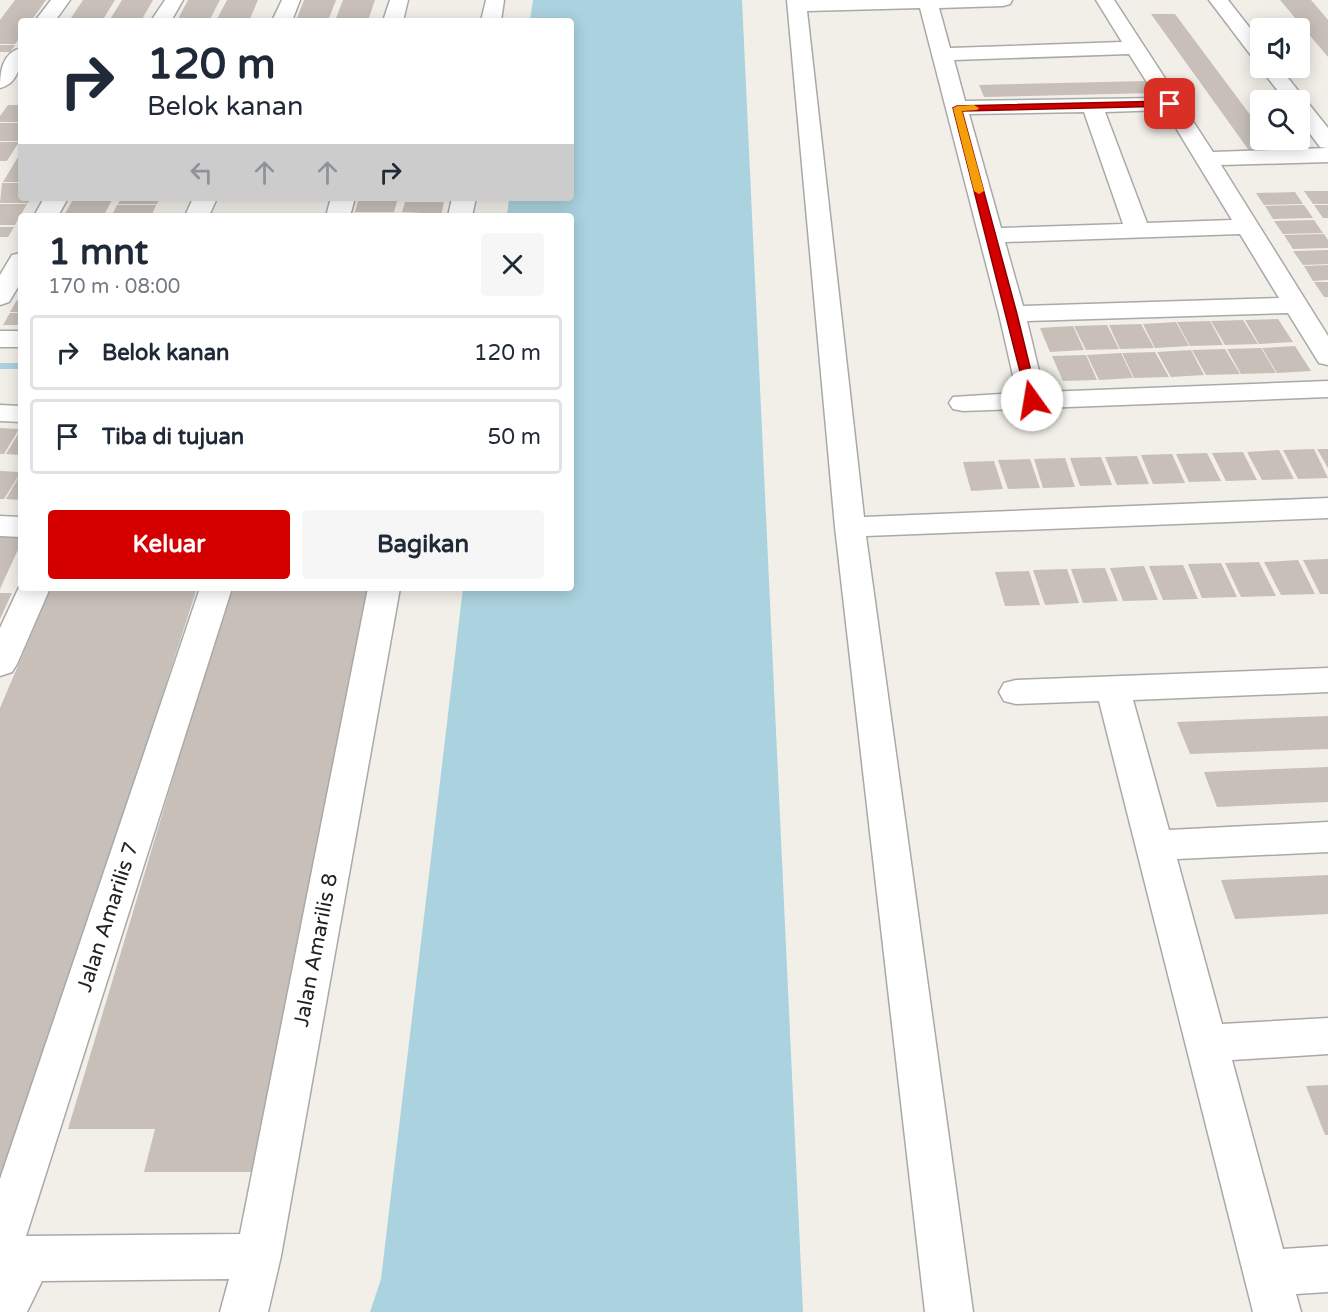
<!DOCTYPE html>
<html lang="id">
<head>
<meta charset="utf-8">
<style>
  body { margin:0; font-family:"Varela Round",sans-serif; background:#f6f6f7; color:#1f2937; height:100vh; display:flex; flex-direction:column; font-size:22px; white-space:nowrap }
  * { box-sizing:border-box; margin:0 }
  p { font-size:20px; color:#747a83 }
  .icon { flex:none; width:33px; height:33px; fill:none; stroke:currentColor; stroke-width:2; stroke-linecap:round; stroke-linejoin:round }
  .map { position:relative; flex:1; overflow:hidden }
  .details { position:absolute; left:18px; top:213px; width:556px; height:378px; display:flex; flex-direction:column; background:#fff; border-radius:6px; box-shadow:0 3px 15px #0003 }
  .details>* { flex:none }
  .hud { position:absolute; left:18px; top:18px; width:556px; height:183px; border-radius:6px; box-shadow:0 3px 15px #0003; background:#fff; color:#1f2937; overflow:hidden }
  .fabs { position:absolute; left:1250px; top:18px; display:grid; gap:12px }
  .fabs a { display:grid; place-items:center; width:60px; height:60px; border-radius:6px; background:#fff; box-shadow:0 3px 15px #0003; font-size:30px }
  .pin { position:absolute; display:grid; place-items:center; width:51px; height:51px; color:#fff; margin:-26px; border-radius:12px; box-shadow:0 3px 9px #0006 }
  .me { position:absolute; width:66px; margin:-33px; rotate:347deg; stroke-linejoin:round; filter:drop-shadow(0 0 4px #0008) }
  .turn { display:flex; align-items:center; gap:21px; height:126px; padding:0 30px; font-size:27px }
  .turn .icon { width:78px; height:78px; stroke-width:2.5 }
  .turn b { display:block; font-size:42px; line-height:51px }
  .lanes { display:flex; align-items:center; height:57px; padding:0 30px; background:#0003; justify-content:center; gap:30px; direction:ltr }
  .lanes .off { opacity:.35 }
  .round { display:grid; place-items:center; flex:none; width:63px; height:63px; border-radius:6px; background:#f6f6f7 }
  .summary { display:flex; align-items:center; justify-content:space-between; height:102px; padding:0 30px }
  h1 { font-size:36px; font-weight:700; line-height:45px }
  .action { display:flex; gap:12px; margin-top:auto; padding:12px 30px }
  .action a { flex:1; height:69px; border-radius:6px; background:#d40000; color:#fff; font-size:24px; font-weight:700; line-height:69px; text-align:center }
  .action a+a { background:#f6f6f7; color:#1f2937 }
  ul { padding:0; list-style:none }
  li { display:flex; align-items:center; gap:18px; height:75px; margin:0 12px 9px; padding:0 18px; border:3px solid #e0e1e3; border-radius:6px }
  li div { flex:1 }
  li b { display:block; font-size:22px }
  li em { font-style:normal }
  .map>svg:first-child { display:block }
  .water { fill:#aad3df }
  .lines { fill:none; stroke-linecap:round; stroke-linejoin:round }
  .stream { fill:#aad3df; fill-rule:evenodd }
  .building { fill:#c7bfb8 }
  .minor-casing { stroke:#a9a9a9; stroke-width:3 }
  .minor { fill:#fff; fill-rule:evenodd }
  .route { fill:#d40000; stroke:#8a0000; stroke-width:1.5 }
  .slow { fill:#f59e0b }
  .labels { text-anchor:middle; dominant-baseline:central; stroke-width:5; stroke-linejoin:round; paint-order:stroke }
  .street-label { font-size:21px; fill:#222; stroke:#fff }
</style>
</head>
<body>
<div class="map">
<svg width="1328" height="1312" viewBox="0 0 1328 1312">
  <rect width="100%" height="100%" fill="#f2efe9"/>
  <polygon class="water" points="533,0 742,0 803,1312 370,1312 381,1279 463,588 572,588 572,216 507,216 509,198 572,198 572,21 530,21"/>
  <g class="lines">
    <rect class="stream" x="0" y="363" width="21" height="6"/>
  </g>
  <g class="building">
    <polygon points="15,0 46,0 31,21 21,21 21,36 15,44 0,44 0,20"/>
    <polygon points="83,0 115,0 102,21 69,21"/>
    <polygon points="122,0 153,0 141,21 109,21"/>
    <polygon points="188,0 220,0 209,21 177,21"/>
    <polygon points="227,0 258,0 249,21 216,21"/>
    <polygon points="304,0 336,0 328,21 296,21"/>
    <polygon points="343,0 375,0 368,21 335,21"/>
    <polygon points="1280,0 1311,0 1328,20 1328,57"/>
    <polygon points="1151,14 1175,14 1260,128 1260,140 1269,140 1280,155 1253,156"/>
    <polygon points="0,45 15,45 10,52 0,52"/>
    <polygon points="1146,81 1153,93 984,97 979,85"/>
    <polygon points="8,105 21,105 21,122 0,122 0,116"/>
    <polygon points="0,123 21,123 20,141 0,141"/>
    <polygon points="0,142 19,142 7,161 0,161"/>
    <polygon points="21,152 21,182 3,182"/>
    <polygon points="2,183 21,183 21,198 31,198 28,203 0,203"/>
    <polygon points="1304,191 1328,191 1328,204 1313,204"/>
    <polygon points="1295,192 1303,204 1264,205 1256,193"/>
    <polygon points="74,198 113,198 104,215 64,215"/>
    <polygon points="121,198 160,198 157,204 118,204"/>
    <polygon points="359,198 398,198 394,212 355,212"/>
    <polygon points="406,198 445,198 444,201 405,201"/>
    <polygon points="405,202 444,202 441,216 401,216 402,213 425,213 402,212"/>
    <polygon points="0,204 27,204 15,225 0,225"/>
    <polygon points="117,205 156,205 152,215 112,215"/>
    <polygon points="1304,205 1313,218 1273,219 1265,206"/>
    <polygon points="1314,205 1328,205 1328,218 1323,218"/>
    <polygon points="354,213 394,213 393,216 353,216"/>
    <polygon points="1314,220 1323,233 1283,234 1274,221"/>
    <polygon points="0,227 14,227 8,237 0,237"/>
    <polygon points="1324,234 1328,240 1328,248 1293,249 1284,235"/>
    <polygon points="1328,250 1328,264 1303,265 1293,251"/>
    <polygon points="1328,265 1328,280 1313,281 1304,266"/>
    <polygon points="1314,282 1328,282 1328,297 1324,297"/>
    <polygon points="17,300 21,300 21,312 10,312"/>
    <polygon points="10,313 21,313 21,325 3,325"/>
    <polygon points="1278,319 1293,342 1259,344 1245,320"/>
    <polygon points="1243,320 1258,344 1225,345 1211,321"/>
    <polygon points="1210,321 1223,345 1190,346 1177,322"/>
    <polygon points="1176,322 1189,346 1155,348 1143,324"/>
    <polygon points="1141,324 1154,348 1120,349 1109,325"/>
    <polygon points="1107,325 1119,349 1086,350 1074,326"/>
    <polygon points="1073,326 1084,350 1050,352 1040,328"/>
    <polygon points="1295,346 1311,371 1277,373 1262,348"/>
    <polygon points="1261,348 1276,373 1241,374 1227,349"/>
    <polygon points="1225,349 1240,374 1206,375 1192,350"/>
    <polygon points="1191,350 1204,375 1171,377 1157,352"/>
    <polygon points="1155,352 1169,377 1134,378 1122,353"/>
    <polygon points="1121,353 1133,378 1099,380 1087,355"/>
    <polygon points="1086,355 1097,380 1063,381 1052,356"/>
    <polygon points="0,428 19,429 4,454 0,454"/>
    <polygon points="21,429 21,455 6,454"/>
    <polygon points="1314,449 1328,478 1298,479 1283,450"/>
    <polygon points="1317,449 1328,449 1328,468"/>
    <polygon points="1279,450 1294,479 1262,480 1247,452"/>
    <polygon points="1243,452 1257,480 1226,481 1212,453"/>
    <polygon points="1207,453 1221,481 1189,482 1176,454"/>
    <polygon points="1172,454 1185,483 1153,484 1141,455"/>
    <polygon points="1137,456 1149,484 1117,485 1105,457"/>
    <polygon points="1101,457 1112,485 1080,486 1070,458"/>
    <polygon points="1065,458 1075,487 1043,488 1034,459"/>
    <polygon points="1030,459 1040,488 1008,489 998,460"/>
    <polygon points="994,461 1003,489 971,491 963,462"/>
    <polygon points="0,471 21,472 4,499 0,499"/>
    <polygon points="21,473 21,500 6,499"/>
    <polygon points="0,537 21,538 21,543 0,589"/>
    <polygon points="1328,559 1328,594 1320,594 1303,560"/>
    <polygon points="1298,560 1315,594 1281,595 1264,562"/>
    <polygon points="1259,562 1276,596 1241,597 1225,563"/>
    <polygon points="1221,563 1237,597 1202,598 1188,564"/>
    <polygon points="1183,565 1198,599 1163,600 1149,566"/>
    <polygon points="1144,566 1158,600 1123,601 1110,568"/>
    <polygon points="1105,568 1118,601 1083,603 1071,569"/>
    <polygon points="1067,569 1079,603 1045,605 1033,570"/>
    <polygon points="1029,571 1040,605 1005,606 995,572"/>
    <polygon points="51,588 197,588 0,1199 0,708"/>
    <polygon points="230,588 376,588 260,1172 144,1172 155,1129 68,1129"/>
    <polygon points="0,593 12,593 0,619"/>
    <polygon points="1328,716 1328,749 1190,754 1177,722"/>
    <polygon points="1328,767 1328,802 1217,807 1204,772"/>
    <polygon points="1328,875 1328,914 1235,919 1221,880"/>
    <polygon points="1328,1085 1328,1135 1325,1135 1306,1086"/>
  </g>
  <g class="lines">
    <g class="minor-casing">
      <g id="minor">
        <polygon points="51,0 70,0 55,21 35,21"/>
        <polygon points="165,0 183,0 171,21 151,21"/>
        <polygon points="282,0 300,0 292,21 272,21"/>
        <polygon points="390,0 408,0 403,21 383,21"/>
        <polygon points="486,0 504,0 501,21 481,21"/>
        <path d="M787,0H1012L1010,4L1003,6L939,8L950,48L1122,42L1096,0H1114L1213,152L1327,148L1320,147L1299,119V100H1285L1260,68H1280L1328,128V162L1221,165L1328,336V365L1319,363L1288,313L1027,321L1044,392L1328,381V397L963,411L953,409L949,403L953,397L1017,393L999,314L920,8L807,11L864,517L1328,498V518L866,536L973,1312H925L835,527ZM1129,54L1157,98L965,101L954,60ZM1165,110L1232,220L1147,223L1105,112ZM1084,112L1123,224L1001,228L969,114ZM1240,234L1279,298L1023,306L1005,242Z"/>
        <polygon points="1209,0 1228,0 1260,41 1260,60 1253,58"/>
        <path d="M21,48C21,64 19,83 0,88C0,72 2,53 21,48Z"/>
        <polygon points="44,198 68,198 58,216 34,216"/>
        <polygon points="193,198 217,198 209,216 185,216"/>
        <polygon points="331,198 355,198 350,216 326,216"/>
        <polygon points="452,198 476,198 472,216 448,216"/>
        <polygon points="21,253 21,282 9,302 0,305 0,275 12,255"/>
        <rect x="0" y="331" width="21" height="16"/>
        <polygon points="0,405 21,406 21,422 0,421"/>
        <polygon points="0,516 21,517 21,537 0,536"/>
        <polygon points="21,583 21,588 50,588 17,664 12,672 0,676 0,628"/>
        <polygon points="200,588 232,588 26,1236 240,1234 368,588 400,588 281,1256 268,1312 220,1312 229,1279 42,1281 27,1312 0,1312 0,1179"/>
        <polygon points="1328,668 1328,692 1133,700 1169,830 1328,822 1328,852 1177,859 1222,1024 1328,1018 1328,1054 1232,1060 1283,1249 1328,1246 1328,1292 1296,1294 1301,1312 1253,1312 1099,701 1016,704 1004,701 999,692 1004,683 1016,680"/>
      </g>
    </g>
    <use href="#minor" class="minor"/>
  </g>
  <polygon class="route" points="1170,101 1175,104 1173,106 962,111 1017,314 1038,400 1032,404 1028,403 953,108 957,106"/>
  <polygon class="slow" points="974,105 979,108 977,110 962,111 984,191 979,194 974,191 953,108 957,106"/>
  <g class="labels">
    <g class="street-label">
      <text transform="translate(108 917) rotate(-72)">Jalan Amarilis 7</text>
      <text transform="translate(316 950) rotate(-79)">Jalan Amarilis 8</text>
    </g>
  </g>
</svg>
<div class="fabs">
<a><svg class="icon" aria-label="sound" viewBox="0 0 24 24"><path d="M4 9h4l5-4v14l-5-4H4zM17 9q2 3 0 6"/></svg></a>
<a><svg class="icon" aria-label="search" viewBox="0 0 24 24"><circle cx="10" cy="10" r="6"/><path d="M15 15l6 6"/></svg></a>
</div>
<div class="pin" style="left:1170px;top:104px;background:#d93025"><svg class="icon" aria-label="arrive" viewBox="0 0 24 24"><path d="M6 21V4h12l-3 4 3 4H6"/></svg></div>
<svg class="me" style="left:1032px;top:400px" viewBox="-20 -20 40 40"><circle r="19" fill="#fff"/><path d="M0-13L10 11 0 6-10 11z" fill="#d40000"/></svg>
<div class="hud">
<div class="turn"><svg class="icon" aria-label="right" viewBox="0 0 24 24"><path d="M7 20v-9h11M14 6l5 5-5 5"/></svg><div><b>120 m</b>Belok kanan</div></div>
<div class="lanes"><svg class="icon off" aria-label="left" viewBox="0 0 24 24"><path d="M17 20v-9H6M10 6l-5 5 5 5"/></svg><svg class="icon off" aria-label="ahead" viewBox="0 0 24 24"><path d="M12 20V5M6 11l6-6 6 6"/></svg><svg class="icon off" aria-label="ahead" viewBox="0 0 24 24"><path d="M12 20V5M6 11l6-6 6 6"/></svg><svg class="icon" aria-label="right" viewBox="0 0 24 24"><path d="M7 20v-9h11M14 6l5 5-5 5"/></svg></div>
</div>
<section class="details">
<div class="summary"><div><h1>1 mnt</h1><p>170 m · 08:00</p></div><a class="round"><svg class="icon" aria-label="close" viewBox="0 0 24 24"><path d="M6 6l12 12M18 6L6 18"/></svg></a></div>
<ul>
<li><svg class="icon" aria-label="right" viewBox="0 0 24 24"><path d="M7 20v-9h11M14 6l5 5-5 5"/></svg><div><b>Belok kanan</b></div><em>120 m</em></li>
<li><svg class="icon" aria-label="arrive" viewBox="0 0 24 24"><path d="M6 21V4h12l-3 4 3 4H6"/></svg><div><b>Tiba di tujuan</b></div><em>50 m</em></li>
</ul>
<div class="action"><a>Keluar</a><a>Bagikan</a></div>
</section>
</div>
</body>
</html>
